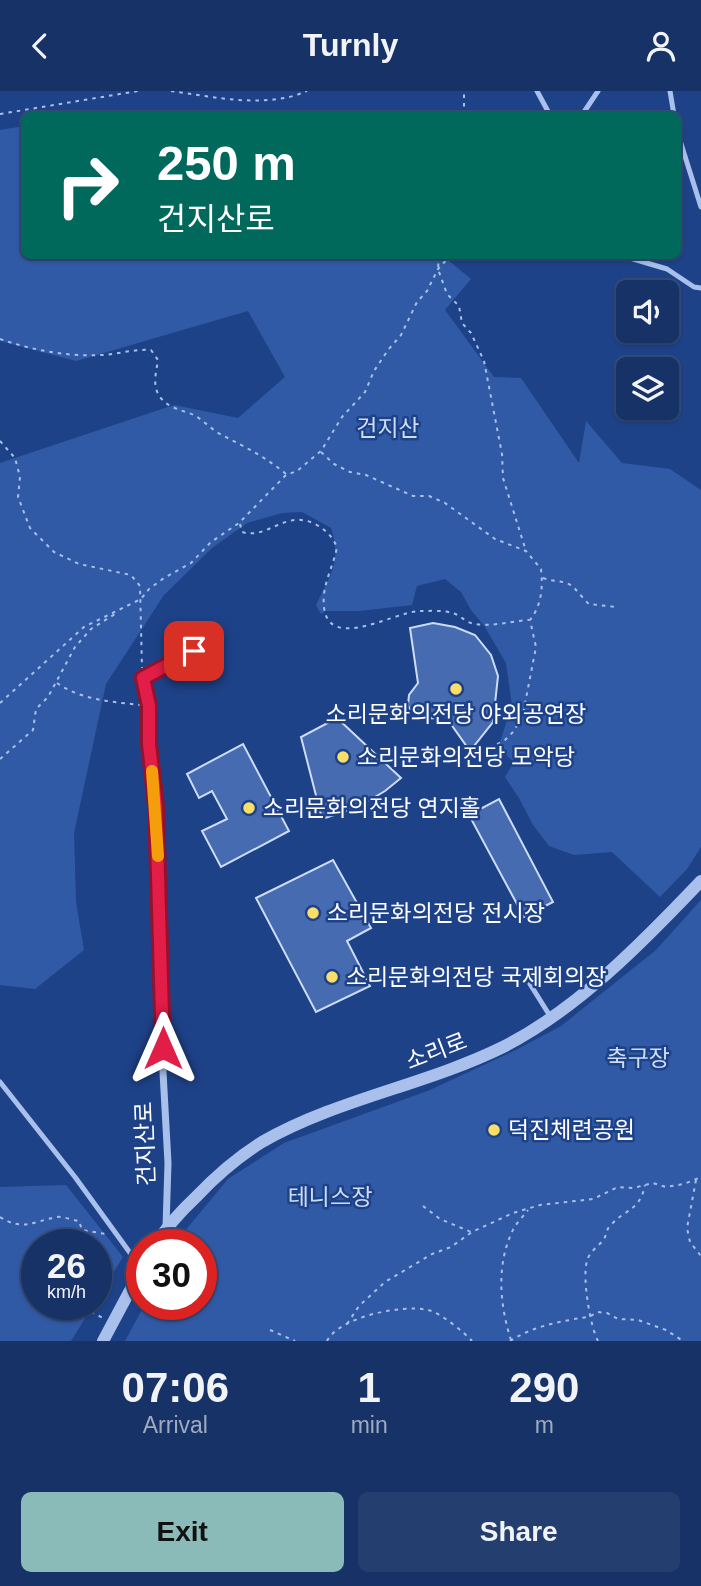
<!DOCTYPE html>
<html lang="en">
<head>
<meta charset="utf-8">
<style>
  body { margin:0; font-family:Helvetica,"Noto Sans KR",sans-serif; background:#233e6f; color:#f1f3f6; height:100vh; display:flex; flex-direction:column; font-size:26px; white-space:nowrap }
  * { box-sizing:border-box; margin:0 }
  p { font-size:23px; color:#9eaabf }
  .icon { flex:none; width:38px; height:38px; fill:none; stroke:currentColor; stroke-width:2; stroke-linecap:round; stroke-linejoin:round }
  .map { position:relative; height:1250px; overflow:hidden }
  .side { display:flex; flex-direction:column; background:#163266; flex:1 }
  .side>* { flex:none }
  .guide { position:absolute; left:21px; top:21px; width:660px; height:147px; border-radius:10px; box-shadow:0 2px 5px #0004,0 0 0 2px #354d7a; background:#00695c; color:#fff; overflow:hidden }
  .tools { position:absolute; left:616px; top:189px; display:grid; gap:14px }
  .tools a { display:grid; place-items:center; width:63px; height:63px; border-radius:10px; background:#163266; box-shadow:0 2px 5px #0004,0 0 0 2px #354d7a; font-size:35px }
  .speed { position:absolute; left:21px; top:1138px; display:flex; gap:14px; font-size:35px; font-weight:700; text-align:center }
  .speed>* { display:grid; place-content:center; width:91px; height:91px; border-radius:50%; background:#163266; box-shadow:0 2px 5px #0004,0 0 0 2px #354d7a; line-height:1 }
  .speed small { font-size:18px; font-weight:400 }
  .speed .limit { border:10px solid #d22; background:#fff; color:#111 }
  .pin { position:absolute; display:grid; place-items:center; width:60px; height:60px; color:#fff; margin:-30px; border-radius:14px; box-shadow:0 4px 10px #0006 }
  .me { position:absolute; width:77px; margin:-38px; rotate:0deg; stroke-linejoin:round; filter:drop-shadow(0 0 5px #0008) }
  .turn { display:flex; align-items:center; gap:24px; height:147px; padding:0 21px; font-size:32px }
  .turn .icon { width:91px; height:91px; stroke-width:2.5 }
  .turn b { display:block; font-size:49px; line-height:60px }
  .eta { display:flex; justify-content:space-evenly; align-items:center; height:119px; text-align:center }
  .eta b { font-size:42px; font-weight:600; line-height:49px }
  .button { display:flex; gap:14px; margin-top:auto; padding:14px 21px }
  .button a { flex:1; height:80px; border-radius:10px; background:#8bbbb9; color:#111; font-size:28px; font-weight:600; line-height:80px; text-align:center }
  .button a+a { background:#233e6f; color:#f1f3f6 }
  header { display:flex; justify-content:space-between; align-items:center; height:91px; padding:0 21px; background:#163266; font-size:32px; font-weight:600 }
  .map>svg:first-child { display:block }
  .green { fill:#315aa6 }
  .building { fill:#466bb1; stroke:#cddcf8; stroke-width:2 }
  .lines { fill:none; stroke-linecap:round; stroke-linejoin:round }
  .path { stroke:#a8c0eb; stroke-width:2; stroke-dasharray:3.5 5; stroke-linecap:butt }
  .service { stroke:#a8c0eb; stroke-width:5 }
  .minor { stroke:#a8c0eb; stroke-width:7 }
  .tertiary { stroke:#a8c0eb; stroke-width:12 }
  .route-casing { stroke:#92132f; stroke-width:18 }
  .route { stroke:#e11d48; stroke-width:12 }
  .slow { stroke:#f59e0b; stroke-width:12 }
  .poi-dot { fill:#fade67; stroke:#1e4288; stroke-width:2.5 }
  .labels { text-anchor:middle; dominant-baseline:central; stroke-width:5; stroke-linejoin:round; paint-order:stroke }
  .park-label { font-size:23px; fill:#cddcf8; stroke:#1e4288 }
  .poi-label { font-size:23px; fill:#fff; stroke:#1e4288; text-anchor:start }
  .street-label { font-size:23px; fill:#fff; stroke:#1e4288 }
</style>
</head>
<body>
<header><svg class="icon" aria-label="back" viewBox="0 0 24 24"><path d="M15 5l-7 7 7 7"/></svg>Turnly<svg class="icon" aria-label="person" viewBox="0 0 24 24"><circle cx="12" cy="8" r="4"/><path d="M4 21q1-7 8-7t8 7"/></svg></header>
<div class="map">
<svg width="701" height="1250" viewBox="0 0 701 1250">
  <rect width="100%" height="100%" fill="#1e4288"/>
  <g class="green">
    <path d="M24,35V164L443,165L471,188L445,219L494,286L521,287L579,372L586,330L622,372L670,378L701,399V756L687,778L660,806L612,761L574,764L549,755L533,734L519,707L505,686L514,671L498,657L512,614L506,572L485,536L471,519L461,501L445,488L417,495L412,514L359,520H326L321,523L316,514C330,484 342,471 331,437L302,421L282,422L247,432L212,457L164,504L106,593L74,742L76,811L84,859L35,898L0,894V372L174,314L238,327L285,286L248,220L76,270L0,250V39Z"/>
    <polygon points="701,809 701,1250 125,1250 145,1213 201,1213 201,1153 178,1153 184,1141 228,1088 284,1052 430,999 514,960 561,935 656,859"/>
    <polygon points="66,1094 123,1166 96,1210 96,1153 37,1153 37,1213 94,1213 71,1250 0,1250 0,1096"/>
  </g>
  <g class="building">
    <polygon points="433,532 455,536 475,544 491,564 498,585 493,631 470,660 443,622 437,627 422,628 410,619 408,614 409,604 418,592 410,537"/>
    <polygon points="337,627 401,687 385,700 356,717 322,728 301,646"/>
    <polygon points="243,653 289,740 221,776 202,740 227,728 212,700 199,707 187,683"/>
    <polygon points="499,708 553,811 524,826 469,724"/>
    <polygon points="333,769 371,837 347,850 370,895 316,921 256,807"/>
  </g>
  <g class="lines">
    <g class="path">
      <path d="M171,0C213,6 267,18 307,0"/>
      <polyline points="0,23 138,0"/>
      <polyline points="464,24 464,0"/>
      <polyline points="439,164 438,178 447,203 459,215 462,232 471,242 484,270 502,363 503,387 526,460"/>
      <path d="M0,248C32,259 68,266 102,264C118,263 134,258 151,259L158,269C156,282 152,295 160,306C168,317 182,319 194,324C203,329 211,338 220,343C243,355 266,366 286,383"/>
      <polyline points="0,350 15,367 20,386 18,406 30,437 54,461 79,473 131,484 140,495 142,577"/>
      <path d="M321,361L334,373L350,381L366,384L413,405H429L445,412L495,448L526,460L541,478C543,495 542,514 530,529L536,556L523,623L514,640L505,649L492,656"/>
      <path d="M240,433L242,441C268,449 285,418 315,433C326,439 332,445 337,456C334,472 326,487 324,503C318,568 391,521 420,520C430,520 443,519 452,522C459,523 464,530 471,532C490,537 510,530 529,529"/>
      <path d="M543,487C553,491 564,489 572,495C578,500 583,508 589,513L616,516"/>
      <path d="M57,592C81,609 113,611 141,614"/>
      <polyline points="0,612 84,536 141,508 149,498 164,487 191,472 211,451 239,432 286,384 297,380 321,360 342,326 365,301 374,280 388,259 401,244 417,211 427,200 438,178 451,164"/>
      <polyline points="0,668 33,639 36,618 48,606 75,556 91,538 115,523"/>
      <polyline points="696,1089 687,1137 690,1151 701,1165"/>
      <polyline points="423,1115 440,1128 471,1141"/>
      <path d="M0,1126C22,1140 33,1131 56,1126C62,1125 72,1129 79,1130L82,1139L106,1143"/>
      <polyline points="82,1140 87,1153"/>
      <polyline points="76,1213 103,1227"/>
      <polyline points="347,1233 359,1215 385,1191 432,1163 451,1156 472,1141 513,1122 540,1114 593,1108 618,1096 633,1097 653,1092 666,1096 684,1093 701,1086"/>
      <polyline points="270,1239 295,1250"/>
      <path d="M511,1249C500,1215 496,1175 512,1141C515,1133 523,1126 528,1119"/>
      <path d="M327,1250C339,1226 402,1213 428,1219C439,1221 464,1241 472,1250"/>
      <path d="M510,1250C529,1238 548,1233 570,1229C581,1226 589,1228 597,1221L607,1222L618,1228L638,1229L666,1239L683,1250"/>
      <path d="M598,1250C590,1235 582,1186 587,1170C589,1161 599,1155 604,1148C607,1143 606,1138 611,1134C625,1118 640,1120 645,1094"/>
    </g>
    <g class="service">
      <polyline points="537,0 550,24"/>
      <polyline points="670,0 674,24"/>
      <polyline points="582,24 598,0"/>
      <polyline points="677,40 701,116"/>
      <polyline points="620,164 667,178 694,196 701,197"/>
      <polyline points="143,587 194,560"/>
      <polyline points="530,893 550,925"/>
      <polyline points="0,991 75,1086 141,1177"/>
    </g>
    <polyline class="minor" points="143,587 149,615 149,653 156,715 160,795 163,981 168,1072 166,1136"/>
    <g class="tertiary">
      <path d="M156,1153C167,1135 181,1120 197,1105C216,1085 238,1066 262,1051C337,1008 426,994 503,956C578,918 644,850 701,790"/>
      <polyline points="103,1250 142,1177"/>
    </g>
  </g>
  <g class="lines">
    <g class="route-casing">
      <polyline id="route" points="163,957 156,715 149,653 149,615 143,587 194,560"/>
    </g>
    <use href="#route" class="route"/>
    <polyline class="slow" points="152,680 158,765"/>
  </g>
  <g class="poi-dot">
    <circle cx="456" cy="598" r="7"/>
    <circle cx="343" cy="666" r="7"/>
    <circle cx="249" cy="717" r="7"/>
    <circle cx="313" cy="822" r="7"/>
    <circle cx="332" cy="886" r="7"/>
    <circle cx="494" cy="1039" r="7"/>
  </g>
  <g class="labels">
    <g class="park-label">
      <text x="388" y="337">건지산</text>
      <text x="638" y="967">축구장</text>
      <text x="330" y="1106">테니스장</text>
    </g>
    <g class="poi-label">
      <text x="456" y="623" text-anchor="middle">소리문화의전당 야외공연장</text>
      <text x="357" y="666">소리문화의전당 모악당</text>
      <text x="263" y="717">소리문화의전당 연지홀</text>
      <text x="327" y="822">소리문화의전당 전시장</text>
      <text x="346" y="886">소리문화의전당 국제회의장</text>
      <text x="508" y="1039">덕진체련공원</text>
    </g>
    <g class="street-label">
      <text transform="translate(436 960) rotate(-21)">소리로</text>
      <text transform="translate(145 1053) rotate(-92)">건지산로</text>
    </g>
  </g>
</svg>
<div class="tools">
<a><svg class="icon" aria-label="sound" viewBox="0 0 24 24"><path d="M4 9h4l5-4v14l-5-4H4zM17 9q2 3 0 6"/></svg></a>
<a><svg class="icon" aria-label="layers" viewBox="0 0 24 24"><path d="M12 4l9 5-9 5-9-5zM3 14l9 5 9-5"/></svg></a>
</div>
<div class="speed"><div>26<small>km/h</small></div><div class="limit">30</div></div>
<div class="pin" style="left:194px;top:560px;background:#d93025"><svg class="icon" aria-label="arrive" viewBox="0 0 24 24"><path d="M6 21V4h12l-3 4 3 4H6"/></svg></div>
<svg class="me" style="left:163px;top:957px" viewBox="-20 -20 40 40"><path d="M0-17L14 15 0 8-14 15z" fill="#e11d48" stroke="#fff" stroke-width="4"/></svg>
<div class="guide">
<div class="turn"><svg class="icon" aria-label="right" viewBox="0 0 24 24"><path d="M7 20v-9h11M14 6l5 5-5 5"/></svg><div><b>250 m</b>건지산로</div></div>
</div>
</div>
<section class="side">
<div class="eta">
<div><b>07:06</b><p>Arrival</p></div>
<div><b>1</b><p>min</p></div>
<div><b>290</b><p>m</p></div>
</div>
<div class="button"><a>Exit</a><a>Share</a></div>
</section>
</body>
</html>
